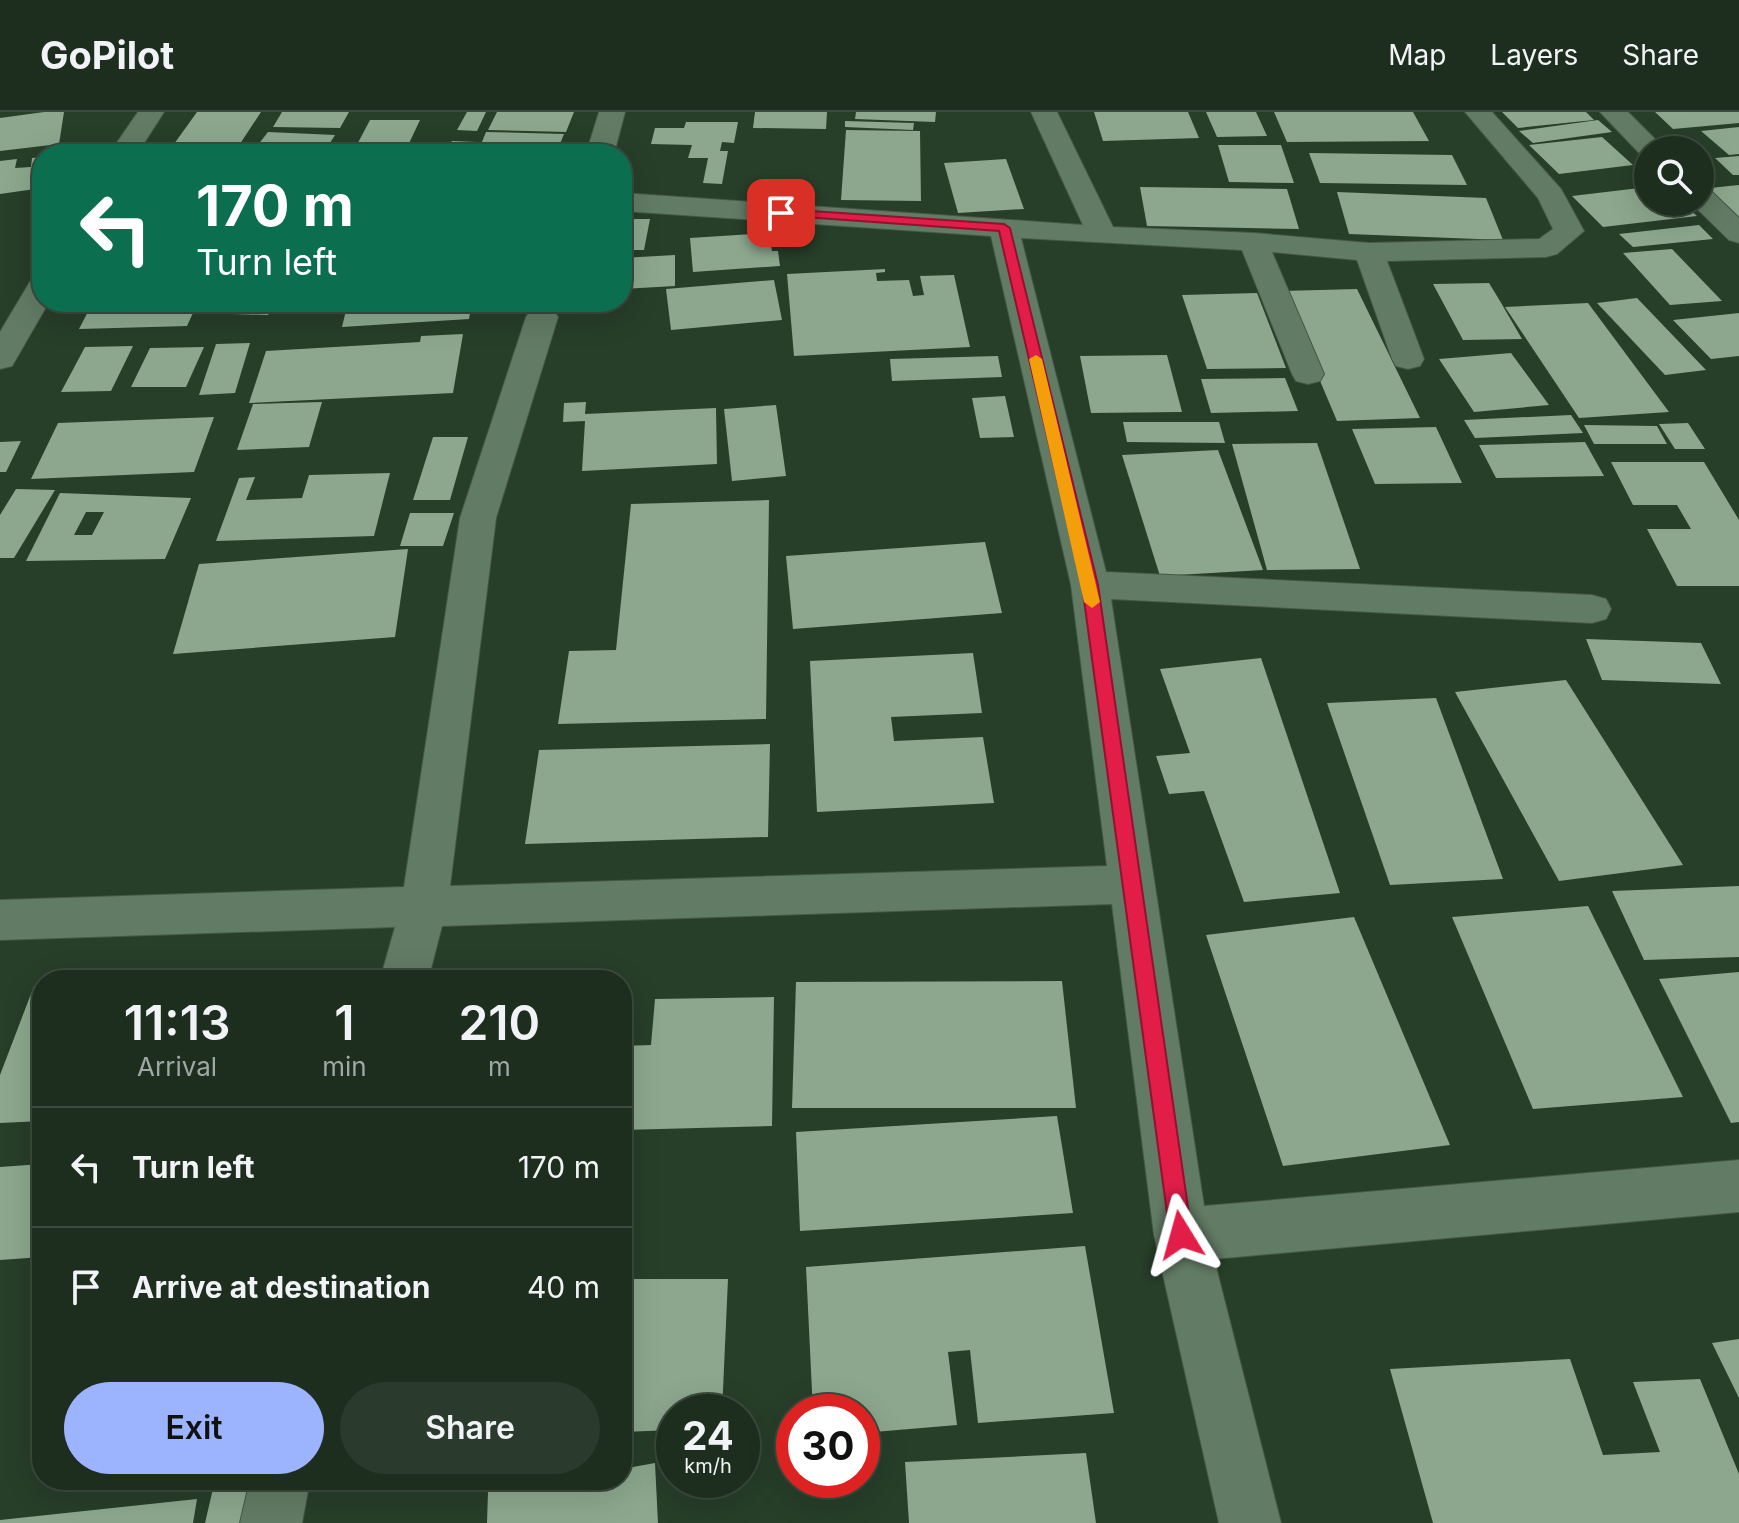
<!DOCTYPE html>
<html lang="en">
<head>
<meta charset="utf-8">
<style>
  body { margin:0; font-family:Inter,sans-serif; background:#2a3a2c; color:#f1f3f6; height:100vh; display:flex; flex-direction:column; font-size:30px; white-space:nowrap }
  * { box-sizing:border-box; margin:0 }
  p { font-size:26px; color:#a0a8a4 }
  .icon { flex:none; width:44px; height:44px; fill:none; stroke:currentColor; stroke-width:2; stroke-linecap:round; stroke-linejoin:round }
  .map { position:relative; flex:1; overflow:hidden }
  .details { position:absolute; left:32px; top:858px; width:600px; height:520px; display:flex; flex-direction:column; background:#1d2e1f; border-radius:32px; box-shadow:0 8px 32px #0002,0 0 0 2px #3b4a3d }
  .details>* { flex:none }
  .top-card { position:absolute; left:32px; top:32px; width:600px; height:168px; border-radius:32px; box-shadow:0 8px 32px #0002,0 0 0 2px #3b4a3d; background:#0b6e4f; color:#fff; overflow:hidden }
  .fabs { position:absolute; left:1634px; top:24px; display:grid; gap:16px }
  .fabs a { display:grid; place-items:center; width:80px; height:80px; border-radius:50%; background:#1d2e1f; box-shadow:0 8px 32px #0002,0 0 0 2px #3b4a3d; font-size:40px }
  .speed { position:absolute; left:656px; top:1282px; display:flex; gap:16px; font-size:40px; font-weight:700; text-align:center }
  .speed>* { display:grid; place-content:center; width:104px; height:104px; border-radius:50%; background:#1d2e1f; box-shadow:0 8px 32px #0002,0 0 0 2px #3b4a3d; line-height:1 }
  .speed small { font-size:20px; font-weight:400 }
  .speed .limit { border:12px solid #d22; background:#fff; color:#111 }
  .pin { position:absolute; display:grid; place-items:center; width:68px; height:68px; color:#fff; margin:-34px; border-radius:16px; box-shadow:0 4px 12px #0006 }
  .me { position:absolute; width:88px; margin:-44px; rotate:352deg; stroke-linejoin:round; filter:drop-shadow(0 0 6px #0008) }
  .turn { display:flex; align-items:center; gap:28px; height:168px; padding:0 32px; font-size:36px }
  .turn .icon { width:104px; height:104px; stroke-width:2.5 }
  .turn b { display:block; font-size:56px; line-height:68px }
  .eta { display:flex; justify-content:space-evenly; align-items:center; height:136px; text-align:center }
  .eta b { font-size:48px; font-weight:600; line-height:56px }
  .button { display:flex; gap:16px; margin-top:auto; padding:16px 32px }
  .button a { flex:1; height:92px; border-radius:48px; background:#9cb4fd; color:#111; font-size:32px; font-weight:600; line-height:92px; text-align:center }
  .button a+a { background:#2a3a2c; color:#f1f3f6 }
  ul { padding:0; list-style:none }
  li { display:flex; align-items:center; gap:24px; height:120px; padding:0 32px; border-top:2px solid #3b4a3d }
  li div { flex:1 }
  li b { display:block; font-size:30px }
  li em { font-style:normal }
  header { display:flex; align-items:center; gap:48px; box-sizing:border-box; height:112px; padding:0 40px; background:#1d2e1f; border-bottom:2px solid #3b4a3d }
  header strong { font-size:38px }
  nav { display:flex; gap:44px; margin-inline-start:auto; font-size:28px }
  .map>svg:first-child { display:block }
  .building { fill:#8ca78e; fill-rule:evenodd }
  .lines { fill:none; stroke-linecap:round; stroke-linejoin:round }
  .minor-casing { stroke:#445847; stroke-width:2 }
  .minor { fill:#627b64; fill-rule:evenodd }
  .route { fill:#e11d48; stroke:#92132f; stroke-width:2 }
  .slow { fill:#f59e0b }
</style>
</head>
<body>
<header>
<strong>GoPilot</strong>
<nav><a>Map</a><a>Layers</a><a>Share</a></nav>
</header>
<div class="map">
<svg width="1739" height="1411" viewBox="0 0 1739 1411">
  <rect width="100%" height="100%" fill="#273e29"/>
  <g class="building">
    <polygon points="44,0 64,0 59,32 0,39 0,6"/>
    <polygon points="197,0 261,0 234,41 169,39"/>
    <polygon points="282,0 349,0 340,16 273,15"/>
    <polygon points="467,0 486,0 477,19 457,18"/>
    <polygon points="497,0 574,0 566,20 488,18"/>
    <polygon points="755,0 827,0 826,17 753,16"/>
    <polygon points="856,0 936,0 935,10 855,7"/>
    <polygon points="1094,0 1188,0 1199,26 1103,29"/>
    <polygon points="1206,0 1256,0 1267,24 1217,25"/>
    <polygon points="1274,0 1413,0 1429,29 1287,30"/>
    <polygon points="1502,0 1586,0 1594,8 1518,16"/>
    <polygon points="1655,0 1739,0 1739,11 1673,17"/>
    <polygon points="370,8 420,8 404,42 352,42"/>
    <polygon points="1598,8 1612,20 1533,31 1519,19"/>
    <polygon points="845,9 914,11 913,18 845,15"/>
    <polygon points="686,10 738,10 734,31 722,30 720,39 728,39 722,72 703,71 708,46 688,46 692,33 651,32 655,16 684,16"/>
    <polygon points="1739,15 1739,42 1729,43 1701,19"/>
    <polygon points="846,18 920,19 921,89 841,88"/>
    <polygon points="268,20 335,23 323,42 251,42"/>
    <polygon points="486,20 564,22 556,42 477,42"/>
    <polygon points="1602,25 1633,53 1559,62 1529,33"/>
    <polygon points="452,29 477,30 470,42 444,42"/>
    <polygon points="1218,33 1281,33 1294,71 1229,70"/>
    <polygon points="1309,41 1452,43 1467,73 1320,71"/>
    <polygon points="1739,44 1739,63 1733,63 1715,46"/>
    <polygon points="42,45 42,76 0,82 0,49 17,47 15,56 31,55 32,46"/>
    <polygon points="1006,47 1024,97 958,101 944,51"/>
    <polygon points="1739,73 1739,114 1700,77"/>
    <polygon points="1140,75 1287,77 1299,117 1147,114"/>
    <polygon points="1648,75 1648,90 1681,90 1697,104 1603,115 1572,84"/>
    <polygon points="1337,80 1486,86 1503,128 1349,122"/>
    <polygon points="622,107 650,107 644,138 622,138"/>
    <polygon points="1699,113 1713,127 1633,135 1619,122"/>
    <polygon points="769,121 772,139 778,139 780,154 693,160 690,126"/>
    <polygon points="1672,137 1722,189 1670,193 1623,141"/>
    <polygon points="675,143 675,174 622,177 622,146"/>
    <polygon points="885,157 885,160 876,161 877,169 909,168 913,184 924,183 920,164 954,163 970,235 794,244 787,162"/>
    <polygon points="774,168 782,208 671,218 666,177"/>
    <polygon points="1489,171 1500,189 1522,227 1463,228 1433,172"/>
    <polygon points="1357,177 1420,306 1337,309 1282,179"/>
    <polygon points="1257,181 1286,256 1207,257 1182,183"/>
    <polygon points="1637,186 1706,258 1665,263 1597,191"/>
    <polygon points="93,190 198,190 187,214 79,217"/>
    <polygon points="208,190 275,190 268,203 201,201"/>
    <polygon points="348,190 472,190 469,207 342,215"/>
    <polygon points="1588,191 1669,300 1579,306 1505,195"/>
    <polygon points="1739,201 1739,244 1711,247 1673,208"/>
    <polygon points="463,222 453,281 249,291 266,239 420,230 421,224"/>
    <polygon points="250,231 235,281 199,283 216,232"/>
    <polygon points="133,234 111,279 61,280 85,235"/>
    <polygon points="204,235 186,275 131,275 150,236"/>
    <polygon points="1511,241 1549,293 1474,300 1439,247"/>
    <polygon points="1167,243 1182,300 1091,301 1080,244"/>
    <polygon points="998,244 1002,265 892,269 890,247"/>
    <polygon points="1285,266 1298,299 1211,301 1201,267"/>
    <polygon points="1005,284 1014,325 980,326 972,286"/>
    <polygon points="322,290 309,335 237,338 253,292"/>
    <polygon points="586,290 585,302 716,296 717,352 582,359 585,309 563,310 564,291"/>
    <polygon points="776,293 786,364 732,369 724,297"/>
    <polygon points="1571,303 1583,321 1475,326 1464,308"/>
    <polygon points="214,305 194,360 31,367 58,311"/>
    <polygon points="1123,310 1219,310 1225,331 1127,330"/>
    <polygon points="1688,311 1705,337 1675,337 1659,312"/>
    <polygon points="1584,313 1657,314 1667,332 1594,332"/>
    <polygon points="1436,315 1462,371 1375,372 1352,317"/>
    <polygon points="433,325 468,325 450,388 413,388"/>
    <polygon points="21,329 6,360 0,360 0,330"/>
    <polygon points="1585,330 1604,364 1496,366 1479,333"/>
    <polygon points="1317,331 1360,457 1267,458 1232,332"/>
    <polygon points="1218,338 1263,458 1160,464 1122,343"/>
    <polygon points="1611,350 1704,350 1739,408 1739,474 1677,474 1647,417 1691,417 1677,393 1633,393"/>
    <polygon points="390,361 374,424 216,429 239,366 255,365 246,388 302,386 309,363"/>
    <polygon points="16,377 55,378 14,446 0,446 0,403"/>
    <path d="M60,381L191,386L165,447L26,449ZM86,400H104L92,423H74Z"/>
    <polygon points="769,388 766,607 558,612 569,539 616,538 631,392"/>
    <polygon points="410,401 454,401 443,434 400,434"/>
    <polygon points="985,430 1002,501 793,517 786,444"/>
    <polygon points="408,437 395,525 173,542 199,452"/>
    <polygon points="1586,527 1701,531 1721,572 1602,568"/>
    <polygon points="973,541 982,601 891,605 894,629 983,625 994,691 817,700 810,549"/>
    <polygon points="1261,546 1340,781 1244,790 1204,679 1169,682 1156,644 1190,641 1160,557"/>
    <polygon points="1566,568 1683,753 1559,769 1455,580"/>
    <polygon points="1436,586 1503,767 1390,773 1327,591"/>
    <polygon points="770,632 768,725 525,732 539,638"/>
    <polygon points="1739,774 1739,845 1644,848 1612,779"/>
    <polygon points="1588,794 1683,985 1533,997 1452,805"/>
    <polygon points="1354,805 1450,1033 1283,1054 1206,823"/>
    <polygon points="1739,860 1739,1010 1731,1011 1659,867"/>
    <polygon points="1062,869 1076,996 792,996 796,870"/>
    <polygon points="34,874 42,874 42,1009 0,1011 0,963"/>
    <polygon points="774,885 772,1014 622,1018 622,934 651,933 655,887"/>
    <polygon points="1057,1004 1073,1101 800,1119 796,1020"/>
    <polygon points="42,1052 42,1145 0,1148 0,1055"/>
    <polygon points="1085,1134 1114,1301 978,1311 970,1238 948,1240 957,1313 862,1321 862,1300 813,1300 806,1155"/>
    <polygon points="622,1167 728,1167 722,1300 674,1300 674,1318 622,1320"/>
    <polygon points="1739,1227 1739,1286 1712,1231"/>
    <polygon points="1570,1247 1603,1343 1660,1340 1633,1270 1700,1267 1739,1362 1739,1411 1433,1411 1390,1257"/>
    <polygon points="1086,1341 1096,1411 909,1411 905,1350"/>
    <polygon points="655,1351 658,1411 487,1411 488,1380 558,1368 622,1368 622,1357"/>
    <polygon points="215,1368 266,1368 257,1411 205,1411"/>
    <polygon points="197,1387 193,1411 0,1411 0,1408"/>
  </g>
  <g class="lines">
    <g class="minor-casing">
      <g id="minor">
        <polygon points="138,0 164,0 137,42 109,42"/>
        <polygon points="599,0 625,0 614,42 586,42"/>
        <polygon points="1031,0 1057,0 1113,115 1254,121 1369,131 1539,127 1553,117 1538,86 1465,0 1492,0 1561,77 1584,119 1557,142 1546,145 1387,149 1424,247 1420,254 1408,257 1396,254 1392,247 1357,148 1272,140 1324,262 1320,269 1308,272 1296,269 1292,262 1242,138 1021,126 1106,460 1592,483 1606,487 1611,497 1606,507 1592,511 1111,487 1204,1094 1739,1048 1739,1100 1214,1147 1281,1411 1219,1411 1154,1123 1112,792 442,814 428,868 380,868 395,815 0,828 0,788 404,775 460,406 526,205 531,198 542,196 553,198 558,205 496,406 450,774 1107,754 1071,473 991,124 622,99 622,81 1083,113"/>
        <polygon points="1600,0 1628,0 1666,38 1648,38 1648,45 1642,44"/>
        <polygon points="1700,75 1710,78 1739,106 1739,131 1729,128 1690,90 1700,90"/>
        <polygon points="42,166 42,190 49,190 12,254 0,257 0,220 31,168"/>
        <polygon points="250,1368 310,1368 302,1411 240,1411"/>
      </g>
    </g>
    <use href="#minor" class="minor"/>
  </g>
  <polygon class="route" points="781,97 1004,112 1010,116 1098,473 1192,1123 1189,1131 1181,1134 1173,1131 1170,1123 1082,473 999,119 777,103 777,98"/>
  <polygon class="slow" points="1036,243 1042,247 1100,490 1092,496 1084,490 1029,247"/>
</svg>
<div class="fabs">
<a><svg class="icon" aria-label="search" viewBox="0 0 24 24"><circle cx="10" cy="10" r="6"/><path d="M15 15l6 6"/></svg></a>
</div>
<div class="speed"><div>24<small>km/h</small></div><div class="limit">30</div></div>
<div class="pin" style="left:781px;top:101px;background:#d93025"><svg class="icon" aria-label="arrive" viewBox="0 0 24 24"><path d="M6 21V4h12l-3 4 3 4H6"/></svg></div>
<svg class="me" style="left:1181px;top:1123px" viewBox="-20 -20 40 40"><path d="M0-17L14 15 0 8-14 15z" fill="#e11d48" stroke="#fff" stroke-width="4"/></svg>
<div class="top-card">
<div class="turn"><svg class="icon" aria-label="left" viewBox="0 0 24 24"><path d="M17 20v-9H6M10 6l-5 5 5 5"/></svg><div><b>170 m</b>Turn left</div></div>
</div>
<section class="details">
<div class="eta">
<div><b>11:13</b><p>Arrival</p></div>
<div><b>1</b><p>min</p></div>
<div><b>210</b><p>m</p></div>
</div>
<ul>
<li><svg class="icon" aria-label="left" viewBox="0 0 24 24"><path d="M17 20v-9H6M10 6l-5 5 5 5"/></svg><div><b>Turn left</b></div><em>170 m</em></li>
<li><svg class="icon" aria-label="arrive" viewBox="0 0 24 24"><path d="M6 21V4h12l-3 4 3 4H6"/></svg><div><b>Arrive at destination</b></div><em>40 m</em></li>
</ul>
<div class="button"><a>Exit</a><a>Share</a></div>
</section>
</div>
</body>
</html>
